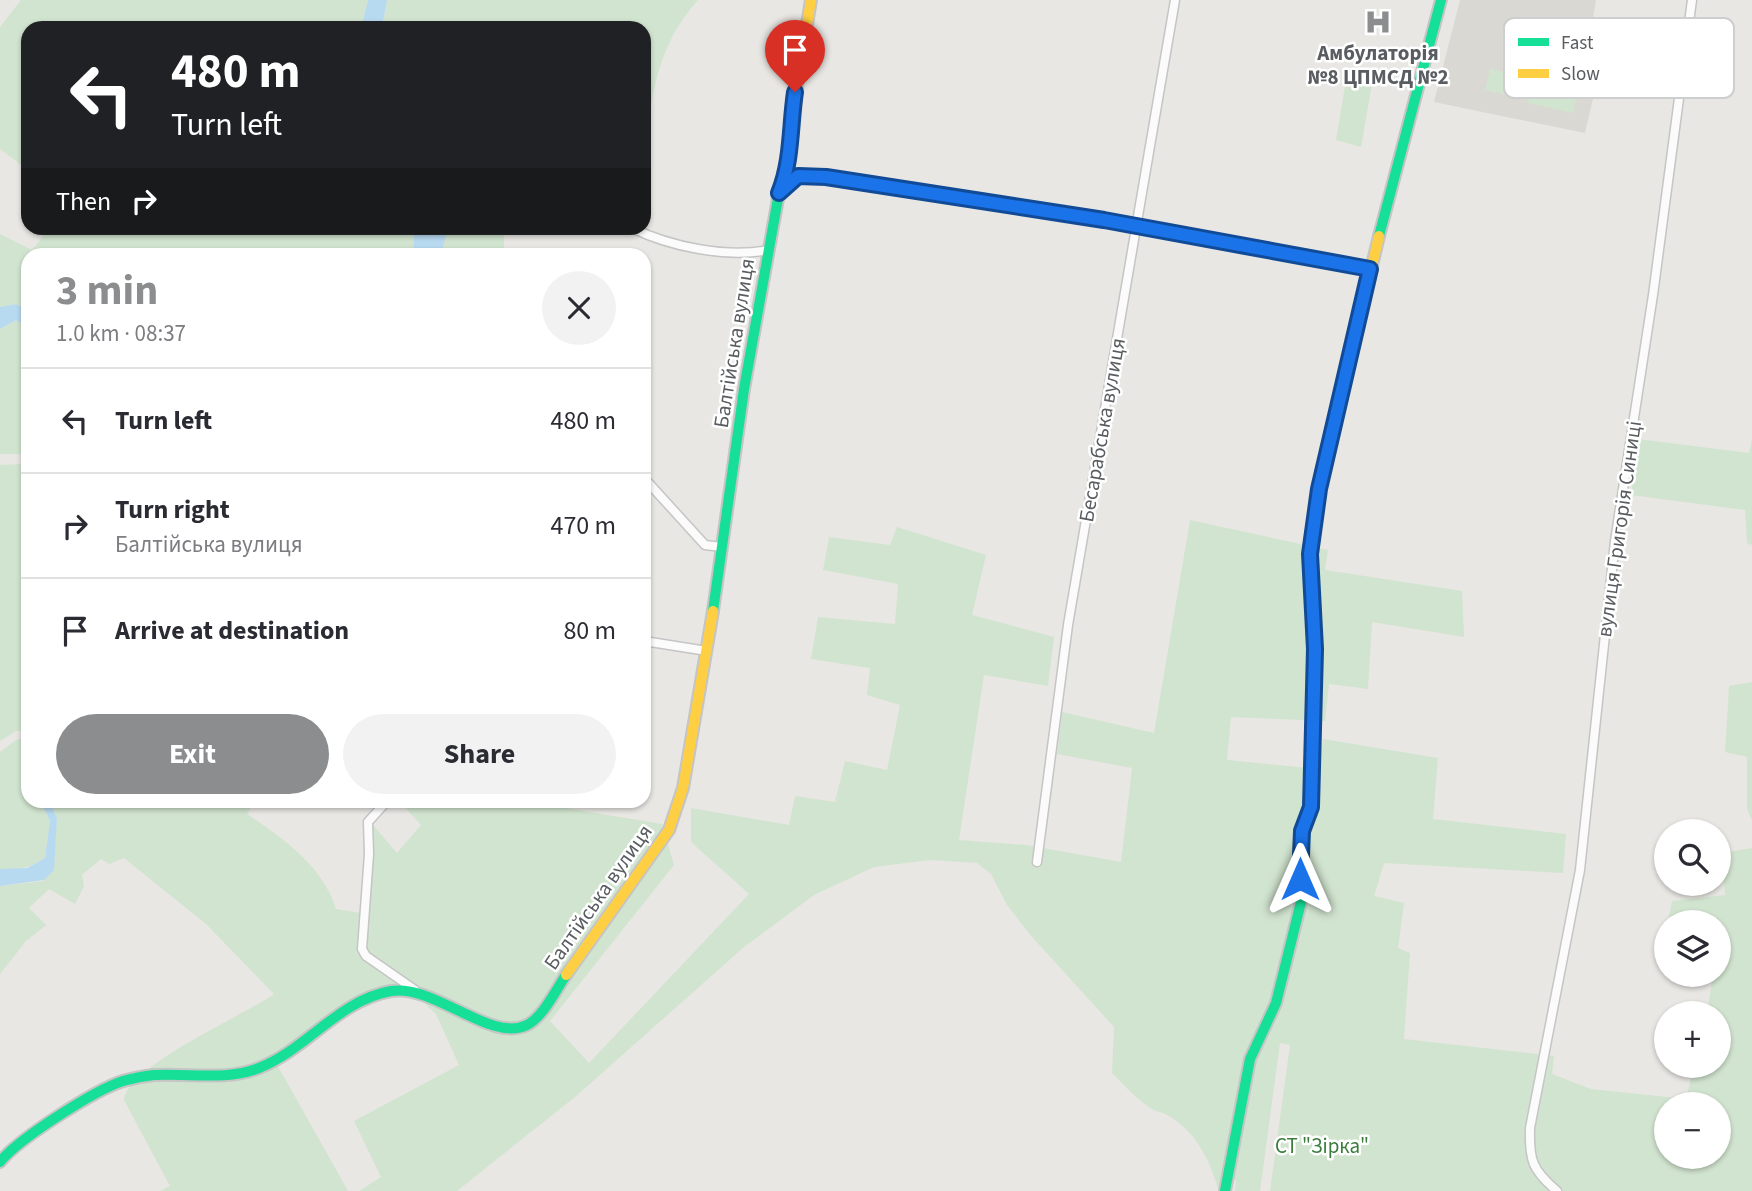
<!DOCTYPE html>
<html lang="en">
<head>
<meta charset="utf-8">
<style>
  body { margin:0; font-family:"Source Sans 3",sans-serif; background:#f2f2f3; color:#2b2b33; height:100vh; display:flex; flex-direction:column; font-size:26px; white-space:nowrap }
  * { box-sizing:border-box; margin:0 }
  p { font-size:23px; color:#7c7c81 }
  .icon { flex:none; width:38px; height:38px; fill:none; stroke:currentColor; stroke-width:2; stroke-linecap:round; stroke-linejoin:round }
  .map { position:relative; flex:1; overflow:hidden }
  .panel { position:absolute; left:21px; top:248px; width:630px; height:560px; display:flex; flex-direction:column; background:#fff; border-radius:21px; box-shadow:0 2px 5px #0004 }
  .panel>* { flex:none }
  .hud { position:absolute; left:21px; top:21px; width:630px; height:214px; border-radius:21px; box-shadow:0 2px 5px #0004; background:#202124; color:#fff; overflow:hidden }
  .fabs { position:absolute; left:1654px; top:819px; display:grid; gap:14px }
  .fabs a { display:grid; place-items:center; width:77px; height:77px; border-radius:50%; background:#fff; box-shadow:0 2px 5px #0004; font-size:35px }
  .pin { position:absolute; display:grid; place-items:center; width:60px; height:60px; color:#fff; margin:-72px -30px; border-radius:50% 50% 50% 0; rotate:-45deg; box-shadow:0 0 7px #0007 }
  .pin .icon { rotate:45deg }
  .me { position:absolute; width:77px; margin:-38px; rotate:0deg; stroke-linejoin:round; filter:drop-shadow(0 0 5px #0008) }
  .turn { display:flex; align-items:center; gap:24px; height:147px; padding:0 35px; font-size:32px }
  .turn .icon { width:91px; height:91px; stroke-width:2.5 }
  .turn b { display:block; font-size:49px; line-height:60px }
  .then { display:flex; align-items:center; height:66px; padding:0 35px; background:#0003; gap:14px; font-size:26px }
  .round { display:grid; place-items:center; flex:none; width:74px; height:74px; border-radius:37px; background:#f2f2f3 }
  .head { display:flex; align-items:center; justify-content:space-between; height:119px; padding:0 35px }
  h1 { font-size:42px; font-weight:700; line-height:52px; color:#8b8d8e }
  .button { display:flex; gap:14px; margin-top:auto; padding:14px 35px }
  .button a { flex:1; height:80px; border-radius:42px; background:#8b8d8e; color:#fff; font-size:28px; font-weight:700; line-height:80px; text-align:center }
  .button a+a { background:#f2f2f3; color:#2b2b33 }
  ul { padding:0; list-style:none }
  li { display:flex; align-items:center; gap:21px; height:105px; padding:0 35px; border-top:2px solid #e1e1e2 }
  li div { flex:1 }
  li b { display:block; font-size:26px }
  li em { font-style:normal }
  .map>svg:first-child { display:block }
  .education { fill:#dad8d2 }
  .green { fill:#d1e4cf; fill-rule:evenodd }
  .water { fill:#b8daf1 }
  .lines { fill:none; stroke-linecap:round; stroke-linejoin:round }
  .street-casing { stroke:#c5c5c5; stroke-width:11 }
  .fast-casing { stroke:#c5c5c5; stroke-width:14 }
  .slow-casing { stroke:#c5c5c5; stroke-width:14 }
  .street { stroke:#fcfbfb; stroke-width:8 }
  .fast { stroke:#16e098; stroke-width:10 }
  .slow { stroke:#ffcf43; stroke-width:10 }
  .route-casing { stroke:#114b97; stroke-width:18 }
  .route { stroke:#1a73e8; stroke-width:12 }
  .labels { text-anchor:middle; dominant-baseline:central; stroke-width:5; stroke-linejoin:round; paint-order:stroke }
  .poi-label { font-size:21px; font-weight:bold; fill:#595c60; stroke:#fff }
  .street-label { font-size:21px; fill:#595c60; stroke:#fff }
  .park-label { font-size:21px; fill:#3a7d3c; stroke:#fff }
  .key { fill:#fff; stroke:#cdcecf; stroke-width:2 }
  .key-label { font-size:19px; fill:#595c60 }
</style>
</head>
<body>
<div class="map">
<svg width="1752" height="1191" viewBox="0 0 1752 1191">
  <rect width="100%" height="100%" fill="#e8e7e3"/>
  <polygon class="education" points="1460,0 1596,0 1585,65 1600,69 1585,133 1434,102"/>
  <g class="green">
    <polygon points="21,0 368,0 361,28 28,28 28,170 0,149 0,27"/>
    <path d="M387,0H698C656,47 652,95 644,155V28H382Z"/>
    <polygon points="1490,69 1528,78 1523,99 1485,90"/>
    <polygon points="1346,80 1372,84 1361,147 1336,140"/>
    <polygon points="1533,80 1578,90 1573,113 1528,103"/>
    <polygon points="45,228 414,228 413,255 28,256 28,310 16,304 0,307 0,234 32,250 44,235"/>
    <polygon points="448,228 504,228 504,255 441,256"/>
    <polygon points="16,320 28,328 25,425 28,454 0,454 0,329"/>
    <polygon points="1638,439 1749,453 1752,440 1752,545 1747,543 1745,510 1631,495"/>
    <polygon points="25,464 28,466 28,731 16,731 0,741 0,465"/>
    <path d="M1190,520L1328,550L1325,570L1462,591L1464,637L1372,622L1368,689L1329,684L1325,721L1231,717L1227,760L1319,769L1323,739L1438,758L1433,819L1566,834L1563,873L1384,863L1374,896L1404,903L1398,948L1410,953L1404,1039L1554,1056L1552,1074L1591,1089L1686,1099L1694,1066H1718V1013H1700H1707L1713,975H1718V922H1668L1672,901L1725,895L1722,853L1752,848V1191H1270L1290,1045L1280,1043L1260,1191H1235L1236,1180L1218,1189C1210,1160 1195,1130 1167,1115C1163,1112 1157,1112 1152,1109C1137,1100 1124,1085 1112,1073L1114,1027L1032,937L1007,905L991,874L977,863L930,860L874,867L814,895L744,947L575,1097L457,1191H359L381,1177L354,1121L459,1065L436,1014L406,986L384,989L271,1054L348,1191H160L170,1186L124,1100C127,1066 245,1015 274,994L206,924L124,858L109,864L101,859L82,875L84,886L75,904L49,889L29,908L46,925L26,941L0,974V886L44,881L57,818L50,802H254L247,814C283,838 323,866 336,909L361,913L365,816L397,853L421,825L400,802H529L662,824L674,865L550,1021L589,1063L749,894L691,842V808L789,825L795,796L835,802L845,761L887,770L900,705L867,695L870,668L811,659L818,617L895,624L898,584L823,570L829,537L890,545L897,527L986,555L972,615L1054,637L1048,686L984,675L959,840L1026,845L1121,862L1132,768L1057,754L1062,712L1154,733ZM1666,1104H1718V1157H1666Z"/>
    <polygon points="1752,682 1752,820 1747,809 1747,757 1725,752 1729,686"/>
    <path d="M24,738L28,741V802H41L50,821L45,858C31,866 16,873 0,869V752L16,740Z"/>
  </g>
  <g class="water">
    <polygon points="368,0 387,0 382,28 361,28"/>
    <polygon points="414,228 448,228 441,255 413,255"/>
    <polygon points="16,304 28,310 28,328 16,320 0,329 0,307"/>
    <polygon points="41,802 50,802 57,818 54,870 44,880 0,886 0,869 27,868 45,858 50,821"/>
  </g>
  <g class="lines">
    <g class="street-casing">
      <g id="street">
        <polyline points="783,188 798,176 826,177 1104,220 1370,269"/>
        <path d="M632,228C671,247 726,258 769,250"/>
        <polyline points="644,478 705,545 722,547"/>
        <polyline points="644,641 707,651"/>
        <polyline points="386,802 368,822 369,854 362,949 366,956 415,990"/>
        <polyline points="1037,862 1068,625 1175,0"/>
        <path d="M1557,1191C1532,1170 1529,1160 1530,1128L1580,870L1615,541L1653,295L1692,0"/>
      </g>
    </g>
    <g class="fast-casing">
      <g id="fast">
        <polyline points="1379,236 1441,0"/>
        <polyline points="713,611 744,389 779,193 787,172 790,127"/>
        <path d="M0,1162C18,1139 95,1090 123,1081C133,1078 144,1076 154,1075C189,1073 226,1081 259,1068C307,1049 339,1000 391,991C435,984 490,1043 527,1025C543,1017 556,990 566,975"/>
        <polyline points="1225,1191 1250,1059 1276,1003 1301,902 1299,856 1302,831 1311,805"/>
      </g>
    </g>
    <g class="slow-casing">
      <g id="slow">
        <polyline points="790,127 811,0"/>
        <polyline points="1311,805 1315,649 1310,554 1319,489 1379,236"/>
        <polyline points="566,975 669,830 683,788 713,611"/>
      </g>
    </g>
    <use href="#street" class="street"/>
    <use href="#fast" class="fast"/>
    <use href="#slow" class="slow"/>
  </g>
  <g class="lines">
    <g class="route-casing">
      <path id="route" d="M795,92C790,125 792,162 779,193L798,176L826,177L1104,220L1370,269L1319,489L1310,554L1315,649L1311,807L1302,831L1300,879"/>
    </g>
    <use href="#route" class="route"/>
  </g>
  <defs>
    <g id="hospital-bare" transform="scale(2.1)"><path d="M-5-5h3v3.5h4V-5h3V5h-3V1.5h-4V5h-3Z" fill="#8b8d8e" stroke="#fff" stroke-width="2.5" paint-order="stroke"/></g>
  </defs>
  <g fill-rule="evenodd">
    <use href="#hospital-bare" x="1378" y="22"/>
  </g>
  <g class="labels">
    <g class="poi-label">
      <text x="1378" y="53">Амбулаторія<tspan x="1378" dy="24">№8 ЦПМСД №2</tspan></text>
    </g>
    <g class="street-label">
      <text transform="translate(734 343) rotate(-81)">Балтійська вулиця</text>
      <text transform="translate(1102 430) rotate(-80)">Бесарабська вулиця</text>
      <text transform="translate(1619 529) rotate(-82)">вулиця Григорія Синиці</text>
      <text transform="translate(598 897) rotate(-55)">Балтійська вулиця</text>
    </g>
    <g class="park-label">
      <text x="1322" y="1146">СТ "Зірка"</text>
    </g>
  </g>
  <rect x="1504" y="18" width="230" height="80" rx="10" class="key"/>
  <rect x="1518" y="38" width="31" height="8" fill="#16e098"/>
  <rect x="1518" y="69" width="31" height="9" fill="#ffcf43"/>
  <g class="key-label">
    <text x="1561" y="49">Fast</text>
    <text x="1561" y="80">Slow</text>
  </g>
</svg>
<div class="fabs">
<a><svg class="icon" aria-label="search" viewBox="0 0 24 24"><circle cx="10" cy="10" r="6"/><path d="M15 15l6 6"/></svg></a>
<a><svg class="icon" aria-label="layers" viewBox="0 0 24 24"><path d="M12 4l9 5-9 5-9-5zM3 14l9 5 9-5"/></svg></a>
<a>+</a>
<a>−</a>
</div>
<div class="pin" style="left:795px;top:92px;background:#d93025"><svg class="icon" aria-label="arrive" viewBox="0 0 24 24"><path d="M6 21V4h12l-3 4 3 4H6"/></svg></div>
<svg class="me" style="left:1300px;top:879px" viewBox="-20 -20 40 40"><path d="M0-17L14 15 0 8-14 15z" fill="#1a73e8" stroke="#fff" stroke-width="4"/></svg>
<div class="hud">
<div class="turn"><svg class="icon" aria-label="left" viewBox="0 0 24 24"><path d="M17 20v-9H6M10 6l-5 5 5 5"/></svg><div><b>480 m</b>Turn left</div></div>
<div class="then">Then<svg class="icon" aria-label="right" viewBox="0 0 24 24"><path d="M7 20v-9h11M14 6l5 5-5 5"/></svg></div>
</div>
<section class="panel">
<div class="head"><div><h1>3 min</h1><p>1.0 km · 08:37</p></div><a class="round"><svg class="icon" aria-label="close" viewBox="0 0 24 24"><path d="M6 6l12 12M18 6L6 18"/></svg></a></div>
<ul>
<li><svg class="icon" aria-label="left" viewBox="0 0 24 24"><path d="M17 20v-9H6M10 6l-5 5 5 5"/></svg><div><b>Turn left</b></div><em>480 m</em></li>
<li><svg class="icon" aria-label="right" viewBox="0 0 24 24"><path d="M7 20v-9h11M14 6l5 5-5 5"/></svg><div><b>Turn right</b><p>Балтійська вулиця</p></div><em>470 m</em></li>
<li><svg class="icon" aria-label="arrive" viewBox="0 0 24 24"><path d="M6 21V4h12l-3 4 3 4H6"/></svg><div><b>Arrive at destination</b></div><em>80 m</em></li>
</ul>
<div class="button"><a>Exit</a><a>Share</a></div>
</section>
</div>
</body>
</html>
